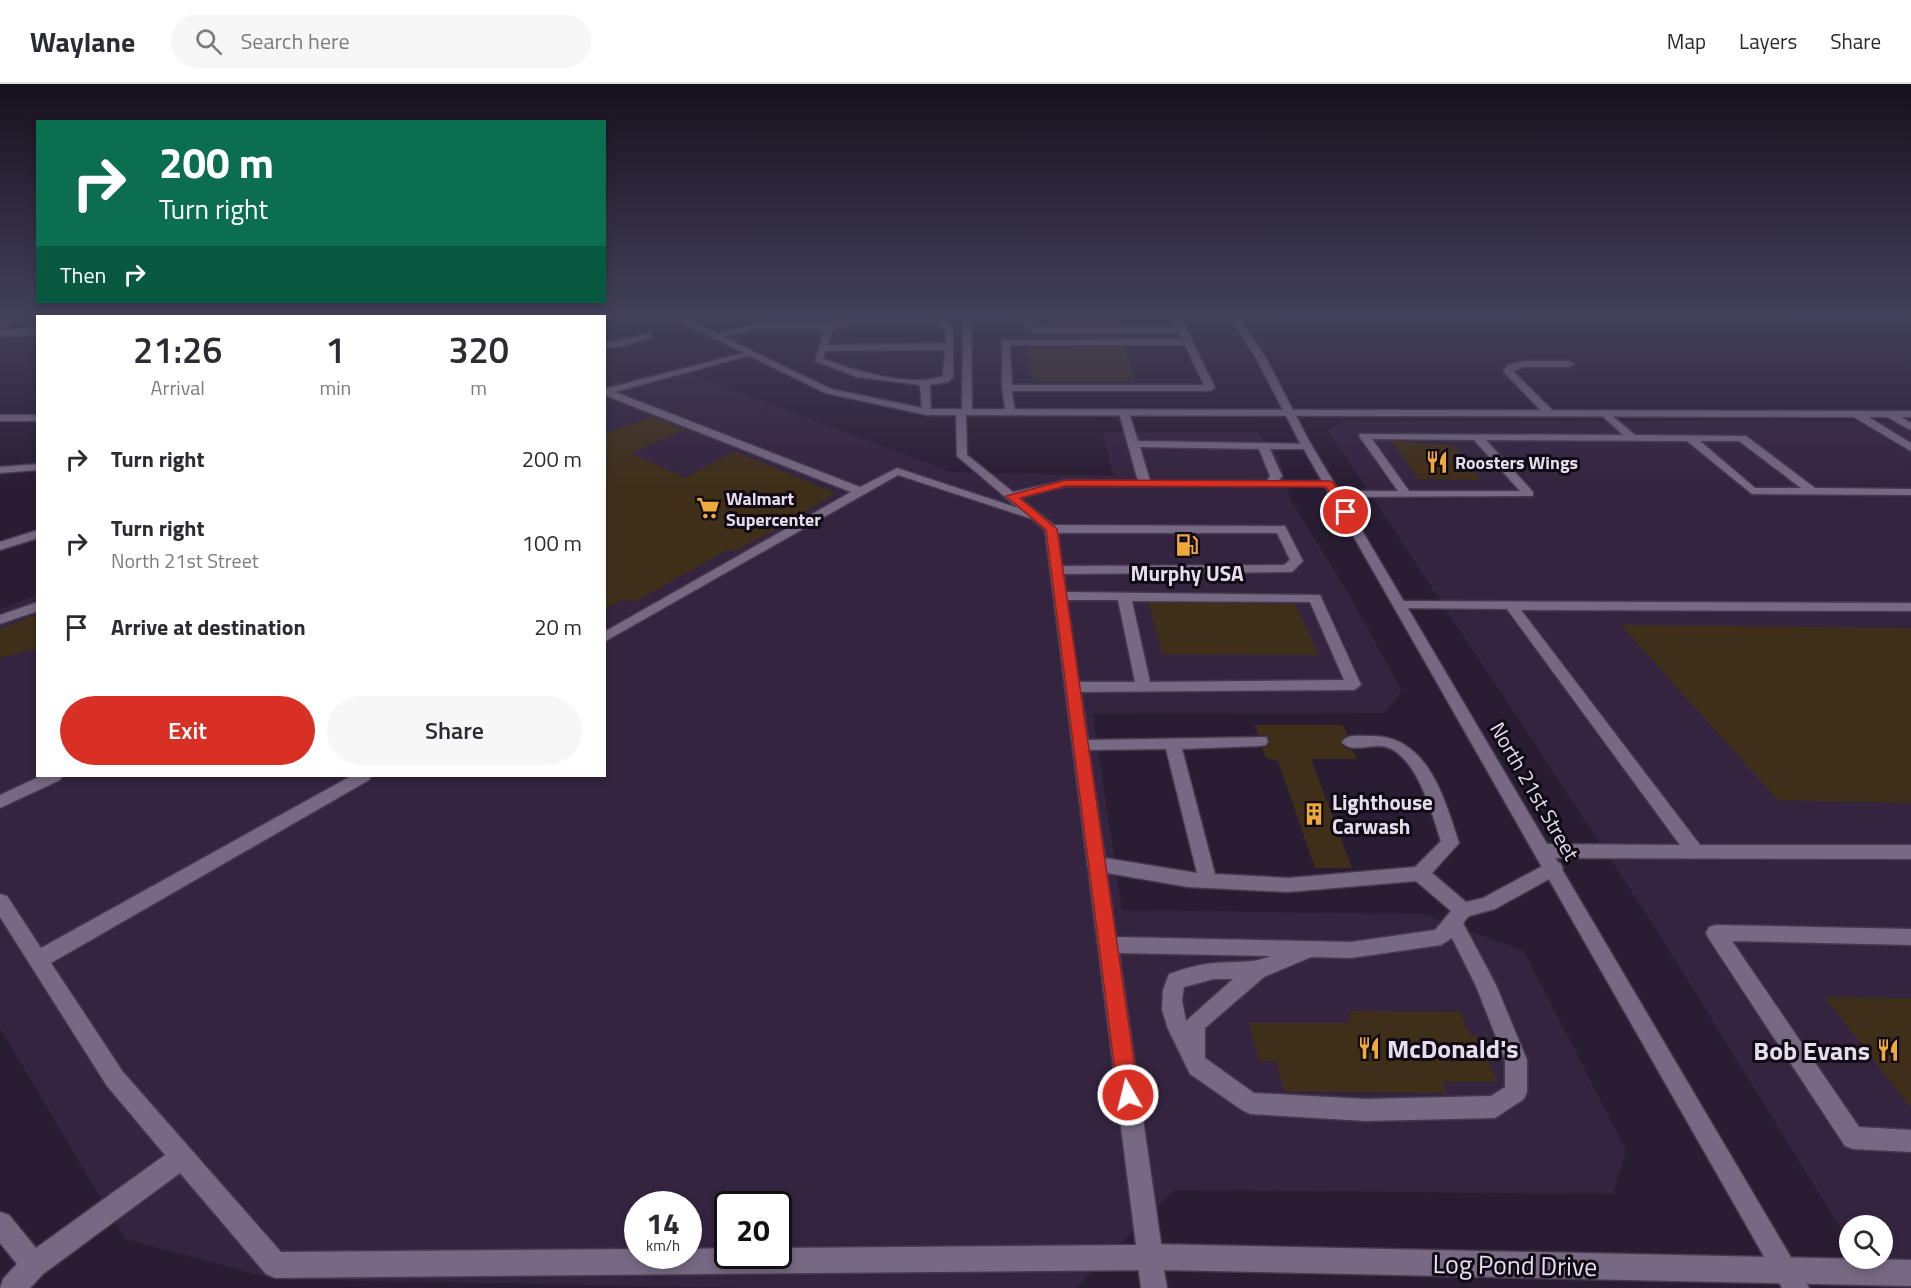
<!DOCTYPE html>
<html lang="en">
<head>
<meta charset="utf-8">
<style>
  body { margin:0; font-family:"Titillium Web",sans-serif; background:#f7f7f7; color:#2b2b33; height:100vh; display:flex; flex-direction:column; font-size:22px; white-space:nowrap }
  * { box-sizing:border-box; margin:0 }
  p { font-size:20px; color:#7c7c81 }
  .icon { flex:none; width:33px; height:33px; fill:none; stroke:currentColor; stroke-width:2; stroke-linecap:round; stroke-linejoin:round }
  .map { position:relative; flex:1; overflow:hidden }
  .details { position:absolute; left:36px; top:231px; width:570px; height:462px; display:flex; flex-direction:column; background:#fff; border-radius:0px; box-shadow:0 3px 9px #0003 }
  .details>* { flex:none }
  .top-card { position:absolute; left:36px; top:36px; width:570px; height:183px; border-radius:0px; box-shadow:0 3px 9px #0003; background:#0b6e4f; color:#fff; overflow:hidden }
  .fabs { position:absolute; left:1839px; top:1131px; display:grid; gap:12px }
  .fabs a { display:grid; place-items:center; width:54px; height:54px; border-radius:50%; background:#fff; box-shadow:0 3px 9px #0003; font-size:30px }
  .speed { position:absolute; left:624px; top:1107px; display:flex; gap:12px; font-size:30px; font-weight:700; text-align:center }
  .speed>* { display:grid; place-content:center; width:78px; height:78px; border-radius:50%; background:#fff; box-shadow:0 3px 9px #0003; line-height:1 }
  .speed small { font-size:15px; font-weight:400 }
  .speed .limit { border:3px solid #111; border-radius:9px; background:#fff; color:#111 }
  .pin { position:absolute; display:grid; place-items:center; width:51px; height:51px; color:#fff; margin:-26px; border:3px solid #fff; border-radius:50%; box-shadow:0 2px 6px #0007 }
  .me { position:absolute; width:66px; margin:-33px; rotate:352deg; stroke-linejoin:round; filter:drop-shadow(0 0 4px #0008) }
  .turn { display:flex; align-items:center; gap:21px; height:126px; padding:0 24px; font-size:27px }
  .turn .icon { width:78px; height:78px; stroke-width:2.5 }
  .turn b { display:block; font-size:42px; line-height:51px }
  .then { display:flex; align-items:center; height:57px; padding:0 24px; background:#0003; gap:12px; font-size:22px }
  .eta { display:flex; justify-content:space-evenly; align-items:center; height:102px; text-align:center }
  .eta b { font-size:36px; font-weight:600; line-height:42px }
  .primary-button { display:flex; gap:12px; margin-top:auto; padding:12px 24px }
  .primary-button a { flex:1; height:69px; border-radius:36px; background:#d93025; color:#fff; font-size:24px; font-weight:600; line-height:69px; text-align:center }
  .primary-button a+a { background:#f7f7f7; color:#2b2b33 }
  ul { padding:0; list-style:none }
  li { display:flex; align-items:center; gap:18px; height:84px; padding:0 24px }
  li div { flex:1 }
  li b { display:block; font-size:22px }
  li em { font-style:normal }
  header { display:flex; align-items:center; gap:36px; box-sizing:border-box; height:84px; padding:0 30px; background:#fff; border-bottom:2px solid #e1e1e2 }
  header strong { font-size:28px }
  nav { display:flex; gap:33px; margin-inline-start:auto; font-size:21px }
  .search { width:420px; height:54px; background:#f7f7f7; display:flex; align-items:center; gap:15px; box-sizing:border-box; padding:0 21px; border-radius:33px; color:#7c7c81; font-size:22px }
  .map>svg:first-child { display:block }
  .built { fill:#342440; fill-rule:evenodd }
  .building { fill:#402f18 }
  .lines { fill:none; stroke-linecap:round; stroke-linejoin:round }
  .service-casing { stroke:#453a4d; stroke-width:3 }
  .minor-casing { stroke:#453a4d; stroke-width:3 }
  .tertiary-casing { stroke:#453a4d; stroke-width:3 }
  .secondary-casing { stroke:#453a4d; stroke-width:3 }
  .service { fill:#776983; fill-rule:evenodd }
  .minor { fill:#776983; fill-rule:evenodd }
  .tertiary { fill:#776983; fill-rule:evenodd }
  .secondary { fill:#776983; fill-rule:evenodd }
  .route { fill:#d93025; stroke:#8d1f18; stroke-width:1.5 }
  .labels { text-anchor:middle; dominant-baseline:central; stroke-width:6; stroke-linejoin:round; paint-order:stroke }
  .far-poi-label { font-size:18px; font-weight:bold; fill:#e5ddec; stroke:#0f0a14; text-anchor:start }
  .poi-label { font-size:21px; font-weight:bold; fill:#e5ddec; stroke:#0f0a14 }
  .street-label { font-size:21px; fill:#e5ddec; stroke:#0f0a14 }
  .near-poi-label { font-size:26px; font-weight:bold; fill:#e5ddec; stroke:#0f0a14; text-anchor:start }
  .near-street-label { font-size:26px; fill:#e5ddec; stroke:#0f0a14 }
</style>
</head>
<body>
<header>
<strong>Waylane</strong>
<div class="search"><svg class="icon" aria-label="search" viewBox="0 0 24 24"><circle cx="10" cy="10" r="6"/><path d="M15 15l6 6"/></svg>Search here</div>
<nav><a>Map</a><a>Layers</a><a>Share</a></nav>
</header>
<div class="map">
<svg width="1911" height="1204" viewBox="0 0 1911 1204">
  <rect width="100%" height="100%" fill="#291d33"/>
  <g class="built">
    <path d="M678,285L951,388L1113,392L1102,348H1258L1279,373L1290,415L1350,512L1402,607L1385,629L1093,630L1122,826L1423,830L1524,867L1626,1066L1613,1110L1174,1106L1076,1204H741L273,1195L125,1155L0,944V525L37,511L38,692H604L605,300ZM638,1120H688V1172H638ZM728,1120H778V1172H728Z"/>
    <polygon points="1344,337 1911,338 1911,1204 1878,1204 1860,1175 1882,1174 1882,1142 1850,1142 1849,1158 1651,837 1328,346"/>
  </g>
  <g class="building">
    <polygon points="1051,232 1117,232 1119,241 1053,241"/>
    <polygon points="1125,263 1135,297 1033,297 1027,264"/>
    <polygon points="653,333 685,346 632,369 685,394 735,367 835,409 786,440 735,467 729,465 635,518 624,515 604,525 604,349"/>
    <polygon points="1391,357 1454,361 1481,396 1418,395"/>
    <polygon points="1149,519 1295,520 1319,571 1162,570"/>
    <polygon points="38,530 38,564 0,574 0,545"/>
    <polygon points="1621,541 1911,544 1911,719 1778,716"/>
    <polygon points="1255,641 1343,641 1347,651 1340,658 1345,664 1353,666 1357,675 1311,675 1352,784 1315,784 1278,677 1266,674 1262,664 1268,662 1270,656 1266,651 1258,651"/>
    <polygon points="1825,913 1911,914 1911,1024"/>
    <polygon points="1350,927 1460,928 1470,951 1477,952 1497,998 1442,998 1446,1009 1284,1007 1276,977 1259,977 1249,939 1349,939"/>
  </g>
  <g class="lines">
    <g class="service-casing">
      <g id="service">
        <polygon points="12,232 23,232 0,246 0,239"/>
        <path d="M963,232H971L972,328L966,331L967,371L1013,408L1066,396L1138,397L1119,329L1124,326L1129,329L1138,357L1311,360L1312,362L1307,365H1270L1282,392L1278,397H1329L1333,398V402H1066L1020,414L1054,441L1285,442L1303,477L1292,488L1064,490L1066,508L1320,511L1361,601L1354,606L1081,608L1088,656L1266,653L1268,657L1266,661L1260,662L1182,665L1215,790L1288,794L1415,783L1441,757C1432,730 1417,672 1386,663C1374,659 1350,670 1342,658C1347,650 1359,652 1368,652C1427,649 1444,713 1459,759L1432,789L1466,818L1483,814L1548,779L1554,777L1560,779L1563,784L1560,789L1495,825L1469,832L1463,839L1496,901L1527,976V1008L1524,1015L1495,1034L1366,1037L1250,1030L1242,1026L1190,990L1168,945L1162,926L1163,906L1169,890C1183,885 1200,880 1215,879C1235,877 1252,880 1271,872L1119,869L1163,1173L1159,1182L1150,1186L275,1194L266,1190L180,1089L43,1190L30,1204H0L3,1195L17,1180L0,1159V1128L9,1131L36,1164L165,1071L107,1002L31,882L0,833V810L7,812L41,864L351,692H371L369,696L51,879L123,988L281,1168L638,1165V1172H688V1165L728,1164V1172H778V1164L1136,1161L1045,446L1032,435L898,391L604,558V548L851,408L604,311V305L751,267V271L615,308L860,403L897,384L1018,424L957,372L956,328L962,325ZM1140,363L1259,365L1270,392L1267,397H1150ZM1058,449H1277L1290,476L1284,481L1062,482ZM1067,516H1118L1135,598H1079ZM1132,517L1310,518L1344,596L1150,598ZM1166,665L1197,789L1105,774L1089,666ZM1107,789L1188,803L1288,808L1416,797L1451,827L1435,846L1351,858L1116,853ZM1452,854L1476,902L1505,976V1003L1491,1012L1366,1015L1254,1009L1205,974V944L1264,893L1311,873L1351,874L1441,861ZM1214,895H1233L1186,937L1182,916L1184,903Z"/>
        <path d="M1024,232H1032L1033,242L1036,243H1177L1172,232H1180L1215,304L1210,307H1012L1015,328L1006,330L1002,304V256L1183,255L1179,249H1034L1025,243ZM1010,261H1185L1204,301H1012Z"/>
        <path d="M860,233L940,235L953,242V293L948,298L930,301L931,330L922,328L920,301L857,293L815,277L824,246H753L714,255L710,252L753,240H829ZM860,239L938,240L946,245V259L827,261L833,245ZM943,266L945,267L943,292C915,304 851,287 823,274L825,267Z"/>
        <polygon points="38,245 38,251 0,252 0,246"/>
        <polygon points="648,249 651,250 651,254 619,263 604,264 604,258 619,257"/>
        <polygon points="1524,277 1569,277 1574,280 1569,283 1524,283 1513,287 1553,327 1553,331 1545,331 1503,287 1508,281"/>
        <path d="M1605,326L1635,351L1746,352L1815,404L1911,405V411L1752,410L1687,357L1486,356L1533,408V412L1336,413L1330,410L1336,407H1398L1359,352L1360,350L1623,351L1601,331L1600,329ZM1372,355L1474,356L1520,407H1409ZM1700,357H1739L1801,404H1755Z"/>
        <polygon points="1852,328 1860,328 1911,359 1911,367 1852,332"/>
        <polygon points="1885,328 1893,328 1911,339 1911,346 1885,332"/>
        <rect x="0" y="331" width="38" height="6"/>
        <polygon points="38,380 38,386 0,389 0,383"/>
        <polygon points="38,446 38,454 0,466 0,458"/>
        <polygon points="1400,517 1911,519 1911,527 1521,526 1700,761 1911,761 1911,775 1544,774 1538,772 1535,767 1538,762 1544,760 1680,761 1507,525 1395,524 1393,521"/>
        <polygon points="38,518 38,527 0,540 0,531"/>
        <polygon points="41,692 62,692 60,696 0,724 0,711"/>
        <polygon points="1716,841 1911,845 1911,861 1732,857 1859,1043 1911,1046 1911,1068 1853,1065 1845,1062 1709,855 1706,849 1709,843"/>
      </g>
    </g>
    <g class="minor-casing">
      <polygon id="minor" points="1150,1160 1911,1176 1911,1202 1164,1186 1167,1204 1141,1204 1137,1173 1141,1164"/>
    </g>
    <g class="tertiary-casing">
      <polygon id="tertiary" points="669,232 680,232 831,305 927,325 1911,327 1911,333 927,331 825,309"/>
    </g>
    <g class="secondary-casing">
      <polygon id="secondary" points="1230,232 1238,232 1266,274 1308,355 1809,1204 1782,1204 1298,355 1256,274"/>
    </g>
    <use href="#service" class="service"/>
    <use href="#minor" class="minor"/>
    <use href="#tertiary" class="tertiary"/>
    <use href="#secondary" class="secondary"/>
  </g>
  <linearGradient id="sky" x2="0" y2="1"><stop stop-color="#17101c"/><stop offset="0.58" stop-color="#43405b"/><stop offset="1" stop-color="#43405b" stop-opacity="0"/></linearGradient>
  <rect width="1911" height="401" fill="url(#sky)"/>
  <polygon class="route" points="1066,396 1329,397 1333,398 1352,428 1343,431 1326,403 1066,402 1020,414 1057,445 1139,1011 1136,1018 1128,1021 1121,1018 1118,1011 1046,446 1006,412"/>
  <defs>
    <g id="restaurant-bare" transform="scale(1.8)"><path d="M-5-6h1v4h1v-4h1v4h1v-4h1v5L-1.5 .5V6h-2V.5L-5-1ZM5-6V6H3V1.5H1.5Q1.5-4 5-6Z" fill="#eea83c" stroke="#0f0a14" stroke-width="2.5" paint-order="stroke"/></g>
    <g id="supermarket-bare" transform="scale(1.8)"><path d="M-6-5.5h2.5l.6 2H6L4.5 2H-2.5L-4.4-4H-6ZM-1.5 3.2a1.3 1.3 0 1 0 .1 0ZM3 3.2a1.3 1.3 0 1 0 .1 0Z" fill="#eea83c" stroke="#0f0a14" stroke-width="2.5" paint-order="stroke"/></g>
    <g id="fuel-bare" transform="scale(1.8)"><path d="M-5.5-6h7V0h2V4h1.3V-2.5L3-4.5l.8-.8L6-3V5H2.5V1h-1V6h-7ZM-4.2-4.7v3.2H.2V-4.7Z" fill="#eea83c" stroke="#0f0a14" stroke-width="2.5" paint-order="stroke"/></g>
    <g id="building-bare" transform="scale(1.8)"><path d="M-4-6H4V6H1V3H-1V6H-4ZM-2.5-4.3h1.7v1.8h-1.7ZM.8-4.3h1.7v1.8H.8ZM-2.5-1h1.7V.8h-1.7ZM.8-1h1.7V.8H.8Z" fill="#eea83c" stroke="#0f0a14" stroke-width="2.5" paint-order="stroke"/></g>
  </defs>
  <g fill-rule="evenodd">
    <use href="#restaurant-bare" x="1437" y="378"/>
    <use href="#supermarket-bare" x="708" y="424"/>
    <use href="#fuel-bare" x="1187" y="461"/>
    <use href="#building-bare" x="1314" y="730"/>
    <use href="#restaurant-bare" x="1369" y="964"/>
    <use href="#restaurant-bare" x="1888" y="966"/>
  </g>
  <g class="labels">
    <g class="far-poi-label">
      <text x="1455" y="378">Roosters Wings</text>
      <text x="726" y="414">Walmart<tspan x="726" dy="21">Supercenter</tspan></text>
    </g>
    <g class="poi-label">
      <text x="1187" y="489">Murphy USA</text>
      <text x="1332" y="718" text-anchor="start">Lighthouse<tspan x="1332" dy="24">Carwash</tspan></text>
    </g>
    <g class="street-label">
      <text transform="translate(1535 707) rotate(60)">North 21st Street</text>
    </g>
    <g class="near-poi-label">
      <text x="1387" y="964">McDonald's</text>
      <text x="1870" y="966" text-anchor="end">Bob Evans</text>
    </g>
    <g class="near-street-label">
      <text transform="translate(1515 1181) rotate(1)">Log Pond Drive</text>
    </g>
  </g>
</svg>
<div class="fabs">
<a><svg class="icon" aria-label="search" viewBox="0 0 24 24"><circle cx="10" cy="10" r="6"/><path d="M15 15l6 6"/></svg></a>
</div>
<div class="speed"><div>14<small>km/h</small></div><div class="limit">20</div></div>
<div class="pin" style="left:1346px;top:428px;background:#d93025"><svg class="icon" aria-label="arrive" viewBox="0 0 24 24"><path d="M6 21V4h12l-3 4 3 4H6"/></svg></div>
<svg class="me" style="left:1128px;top:1011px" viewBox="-20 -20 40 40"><circle r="17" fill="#d93025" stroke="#fff" stroke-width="3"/><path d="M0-11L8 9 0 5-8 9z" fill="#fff"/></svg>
<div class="top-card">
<div class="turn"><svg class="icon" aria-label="right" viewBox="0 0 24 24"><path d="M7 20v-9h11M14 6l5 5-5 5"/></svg><div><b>200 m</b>Turn right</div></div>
<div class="then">Then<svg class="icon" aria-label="right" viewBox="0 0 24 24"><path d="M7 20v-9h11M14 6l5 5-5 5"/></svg></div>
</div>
<section class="details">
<div class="eta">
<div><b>21:26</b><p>Arrival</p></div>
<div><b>1</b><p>min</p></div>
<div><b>320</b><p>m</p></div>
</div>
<ul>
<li><svg class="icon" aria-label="right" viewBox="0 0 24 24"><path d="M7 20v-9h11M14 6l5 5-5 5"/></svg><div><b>Turn right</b></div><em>200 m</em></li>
<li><svg class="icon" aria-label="right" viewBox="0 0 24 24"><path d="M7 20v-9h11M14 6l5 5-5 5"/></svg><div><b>Turn right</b><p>North 21st Street</p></div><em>100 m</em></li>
<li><svg class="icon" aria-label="arrive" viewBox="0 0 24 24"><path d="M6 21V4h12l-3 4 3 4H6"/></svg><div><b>Arrive at destination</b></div><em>20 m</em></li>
</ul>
<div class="primary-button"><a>Exit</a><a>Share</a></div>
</section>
</div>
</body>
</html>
